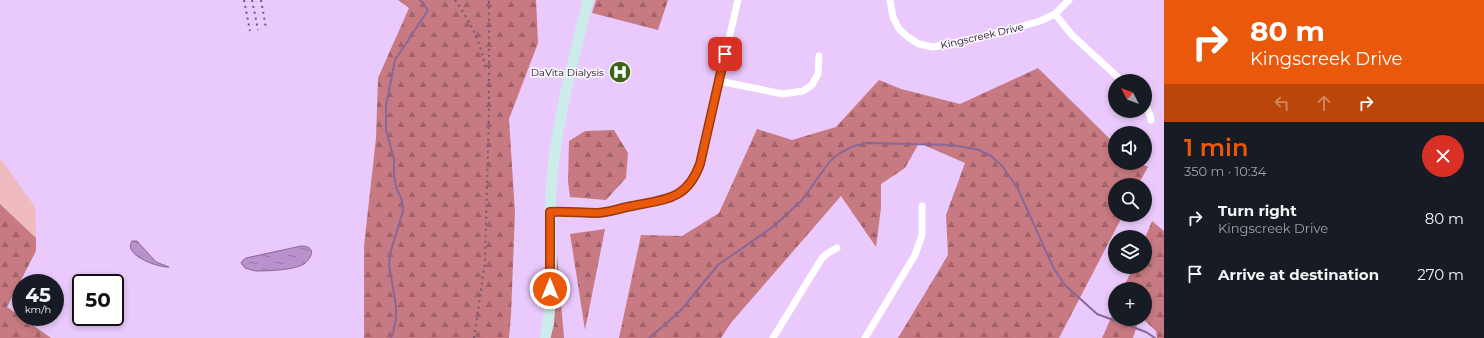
<!DOCTYPE html>
<html lang="en">
<head>
<meta charset="utf-8">
<style>
  body { margin:0; font-family:Montserrat,sans-serif; background:#20242c; color:#f1f3f6; height:100vh; display:flex; flex-direction:column; font-size:15px; white-space:nowrap }
  * { box-sizing:border-box; margin:0 }
  p { font-size:13px; color:#9ea1a6 }
  .icon { flex:none; width:22px; height:22px; fill:none; stroke:currentColor; stroke-width:2; stroke-linecap:round; stroke-linejoin:round }
  .map { position:relative; flex:1; overflow:hidden }
  .side { display:flex; flex-direction:column; background:#171b24; width:320px }
  .side>* { flex:none }
  .top-card { background:#ea580c; color:#fff; overflow:hidden }
  .needle { width:26px; rotate:312deg }
  .buttons { position:absolute; left:1108px; top:74px; display:grid; gap:8px }
  .buttons a { display:grid; place-items:center; width:44px; height:44px; border-radius:50%; background:#171b24; box-shadow:0 2px 6px #0003; font-size:20px }
  .speed { position:absolute; left:12px; top:274px; display:flex; gap:8px; font-size:20px; font-weight:700; text-align:center }
  .speed>* { display:grid; place-content:center; width:52px; height:52px; border-radius:50%; background:#171b24; box-shadow:0 2px 6px #0003; line-height:1 }
  .speed small { font-size:10px; font-weight:400 }
  .speed .limit { border:2px solid #111; border-radius:6px; background:#fff; color:#111 }
  .pin { position:absolute; display:grid; place-items:center; width:34px; height:34px; color:#fff; margin:-17px; border-radius:8px; box-shadow:0 2px 6px #0006 }
  .me { position:absolute; width:44px; margin:-22px; rotate:0deg; stroke-linejoin:round; filter:drop-shadow(0 0 3px #0008) }
  .turn { display:flex; align-items:center; gap:14px; height:84px; padding:0 20px; font-size:18px }
  .turn .icon { width:52px; height:52px; stroke-width:2.5 }
  .turn b { display:block; font-size:28px; line-height:34px }
  .lanes { display:flex; align-items:center; height:38px; padding:0 20px; background:#0003; justify-content:center; gap:20px; direction:ltr }
  .lanes .off { opacity:.35 }
  .round { display:grid; place-items:center; flex:none; width:42px; height:42px; border-radius:21px; background:#20242c }
  .headline { display:flex; align-items:center; justify-content:space-between; height:68px; padding:0 20px }
  h1 { font-size:24px; font-weight:600; line-height:30px; color:#ea580c }
  ul { padding:0; list-style:none }
  li { display:flex; align-items:center; gap:12px; height:56px; padding:0 20px }
  li div { flex:1 }
  li b { display:block; font-size:15px }
  li em { font-style:normal }
  main { display:flex; flex:1; min-height:0 }
  .map>svg:first-child { display:block }
  .grass { fill:#efbbbf }
  .forest { fill:url(#forest-firs) }
  .water { fill:url(#water-ripples); stroke:#886898 }
  .lines { fill:none; stroke-linecap:round; stroke-linejoin:round }
  .stream { stroke:#886898; stroke-width:2 }
  .minor { stroke:#fff; stroke-width:7 }
  .secondary { stroke:#ccebeb; stroke-width:11 }
  .rail { stroke:#70597c; stroke-width:2; stroke-dasharray:2 4; stroke-linecap:butt }
  .route-casing { stroke:#983908; stroke-width:10 }
  .route { stroke:#ea580c; stroke-width:7 }
  .labels { text-anchor:middle; dominant-baseline:central; stroke-width:3.5; stroke-linejoin:round; paint-order:stroke }
  .street-label { font-size:10px; fill:#16071d; stroke:#fbf7fd }
  .poi-label { font-size:10px; fill:#16071d; stroke:#fbf7fd; text-anchor:end }
</style>
</head>
<body>
<main>
<div class="map">
<svg width="1164" height="338" viewBox="0 0 1164 338">
  <defs>
    <pattern id="forest-firs" width="22" height="20" patternUnits="userSpaceOnUse"><rect width="22" height="20" fill="#c77a81"/><path d="M5 1l3.5 6h-7zM16 11l3.5 6h-7z" fill="#a16269"/></pattern>
    <pattern id="water-ripples" width="26" height="14" patternUnits="userSpaceOnUse"><rect width="26" height="14" fill="#b991cd"/><path d="M2 4q2-2 4 0t4 0M15 11q2-2 4 0t4 0" fill="none" stroke="#9574a6"/></pattern>
  </defs>
  <rect width="100%" height="100%" fill="#eac9fc"/>
  <polygon class="grass" points="0,158 35,207 36,238 0,204"/>
  <g class="forest">
    <polygon points="398,0 536,0 538,43 509,119 515,213 511,315 509,338 364,338 364,246 376,138 378,78 409,8"/>
    <polygon points="596,0 668,0 658,30 592,13"/>
    <polygon points="1038,68 1115,144 1115,163 1140,163 1148,167 1138,185 1115,185 1115,215 1123,215 1059,338 898,338 948,255 946,215 965,163 919,143 905,168 881,184 881,208 876,247 841,196 730,324 721,338 619,338 641,235 682,236 719,213 757,129 792,140 836,127 879,80 901,89 960,104"/>
    <polygon points="614,130 628,153 626,178 606,200 570,197 568,181 569,141 585,131"/>
    <polygon points="0,204 36,238 36,251 7,307 51,338 0,338"/>
    <polygon points="1152,221 1164,231 1164,338 1157,338 1156,331 1143,319 1145,319 1145,289 1123,289 1133,267 1145,267 1145,238"/>
    <polygon points="605,229 585,330 570,234"/>
    <polygon points="557,253 564,338 550,338 554,325"/>
    <polygon points="1115,309 1115,319 1139,319 1133,338 1102,338"/>
  </g>
  <g class="water">
    <path d="M132,241H137L156,262L169,267C159,268 122,255 132,241Z"/>
    <path d="M301,246C316,246 313,257 304,264C295,270 268,271 257,271C253,271 249,269 245,268L241,263L243,260L246,258Z"/>
  </g>
  <g class="lines">
    <g class="stream">
      <polyline points="391,338 393,333 396,319 396,306 389,265 390,254 403,211 402,200 396,187 394,176 394,159 386,130 386,106 395,60 428,10 420,0"/>
      <polyline points="649,338 667,323 682,309 718,265 774,226 802,200 830,161 840,153 854,146 867,143 953,145 979,150 991,156 1002,166 1017,187 1053,267 1065,285 1097,314 1146,332 1155,338"/>
    </g>
    <g class="minor">
      <polyline points="890,0 893,17 899,29 908,37 919,44 933,47 991,35 1040,21 1055,14 1069,0"/>
      <polyline points="1055,14 1072,35 1122,81"/>
      <polyline points="719,81 783,94 803,91 812,85 818,74 819,56"/>
      <polyline points="1145,104 1150,115 1151,120"/>
      <path d="M550,212C565,211 580,213 596,213C608,213 620,208 632,206C665,199 687,200 700,164L738,0"/>
      <polyline points="773,338 822,258 828,253 837,248"/>
      <polyline points="865,338 915,255 922,235 922,206"/>
    </g>
    <path class="secondary" d="M545,338C557,288 547,230 552,178C557,118 574,59 588,0"/>
    <g class="rail">
      <polyline points="244,0 250,31"/>
      <polyline points="252,0 258,30"/>
      <polyline points="261,0 266,28"/>
      <path d="M455,0C470,21 481,42 485,67"/>
      <polyline points="474,338 485,262 489,111 489,0"/>
    </g>
  </g>
  <g class="lines">
    <g class="route-casing">
      <path id="route" d="M550,289V212C565,211 581,213 596,213C608,213 620,208 632,206C666,199 687,200 700,164L725,54"/>
    </g>
    <use href="#route" class="route"/>
  </g>
  <defs>
    <g id="hospital-disc" transform="scale(1.15)"><circle r="9.5" fill="#3c631d" stroke="#fbf7fd"/><path d="M-5-5h3v3.5h4V-5h3V5h-3V1.5h-4V5h-3Z" fill="#fff"/></g>
  </defs>
  <g fill-rule="evenodd">
    <use href="#hospital-disc" x="620" y="72"/>
  </g>
  <g class="labels">
    <g class="street-label">
      <text transform="translate(982 36) rotate(-13)">Kingscreek Drive</text>
    </g>
    <g class="poi-label">
      <text x="604" y="72">DaVita Dialysis</text>
    </g>
  </g>
</svg>
<div class="buttons">
<a><svg class="needle" viewBox="-14 -14 28 28"><path d="M0-13l5 13h-10z" fill="#e53935"/><path d="M0 13l5-13h-10z" fill="#9ea1a6"/></svg></a>
<a><svg class="icon" aria-label="sound" viewBox="0 0 24 24"><path d="M4 9h4l5-4v14l-5-4H4zM17 9q2 3 0 6"/></svg></a>
<a><svg class="icon" aria-label="search" viewBox="0 0 24 24"><circle cx="10" cy="10" r="6"/><path d="M15 15l6 6"/></svg></a>
<a><svg class="icon" aria-label="layers" viewBox="0 0 24 24"><path d="M12 4l9 5-9 5-9-5zM3 14l9 5 9-5"/></svg></a>
<a>+</a>
</div>
<div class="speed"><div>45<small>km/h</small></div><div class="limit">50</div></div>
<div class="pin" style="left:725px;top:54px;background:#d93025"><svg class="icon" aria-label="arrive" viewBox="0 0 24 24"><path d="M6 21V4h12l-3 4 3 4H6"/></svg></div>
<svg class="me" style="left:550px;top:289px" viewBox="-20 -20 40 40"><circle r="17" fill="#ea580c" stroke="#fff" stroke-width="3"/><path d="M0-11L8 9 0 5-8 9z" fill="#fff"/></svg>
</div>
<section class="side">
<div class="top-card">
<div class="turn"><svg class="icon" aria-label="right" viewBox="0 0 24 24"><path d="M7 20v-9h11M14 6l5 5-5 5"/></svg><div><b>80 m</b>Kingscreek Drive</div></div>
<div class="lanes"><svg class="icon off" aria-label="left" viewBox="0 0 24 24"><path d="M17 20v-9H6M10 6l-5 5 5 5"/></svg><svg class="icon off" aria-label="ahead" viewBox="0 0 24 24"><path d="M12 20V5M6 11l6-6 6 6"/></svg><svg class="icon" aria-label="right" viewBox="0 0 24 24"><path d="M7 20v-9h11M14 6l5 5-5 5"/></svg></div>
</div>
<div class="headline"><div><h1>1 min</h1><p>350 m · 10:34</p></div><a class="round" style="background:#d93025;color:#fff"><svg class="icon" aria-label="close" viewBox="0 0 24 24"><path d="M6 6l12 12M18 6L6 18"/></svg></a></div>
<ul>
<li><svg class="icon" aria-label="right" viewBox="0 0 24 24"><path d="M7 20v-9h11M14 6l5 5-5 5"/></svg><div><b>Turn right</b><p>Kingscreek Drive</p></div><em>80 m</em></li>
<li><svg class="icon" aria-label="arrive" viewBox="0 0 24 24"><path d="M6 21V4h12l-3 4 3 4H6"/></svg><div><b>Arrive at destination</b></div><em>270 m</em></li>
</ul>
</section>
</main>
</body>
</html>
